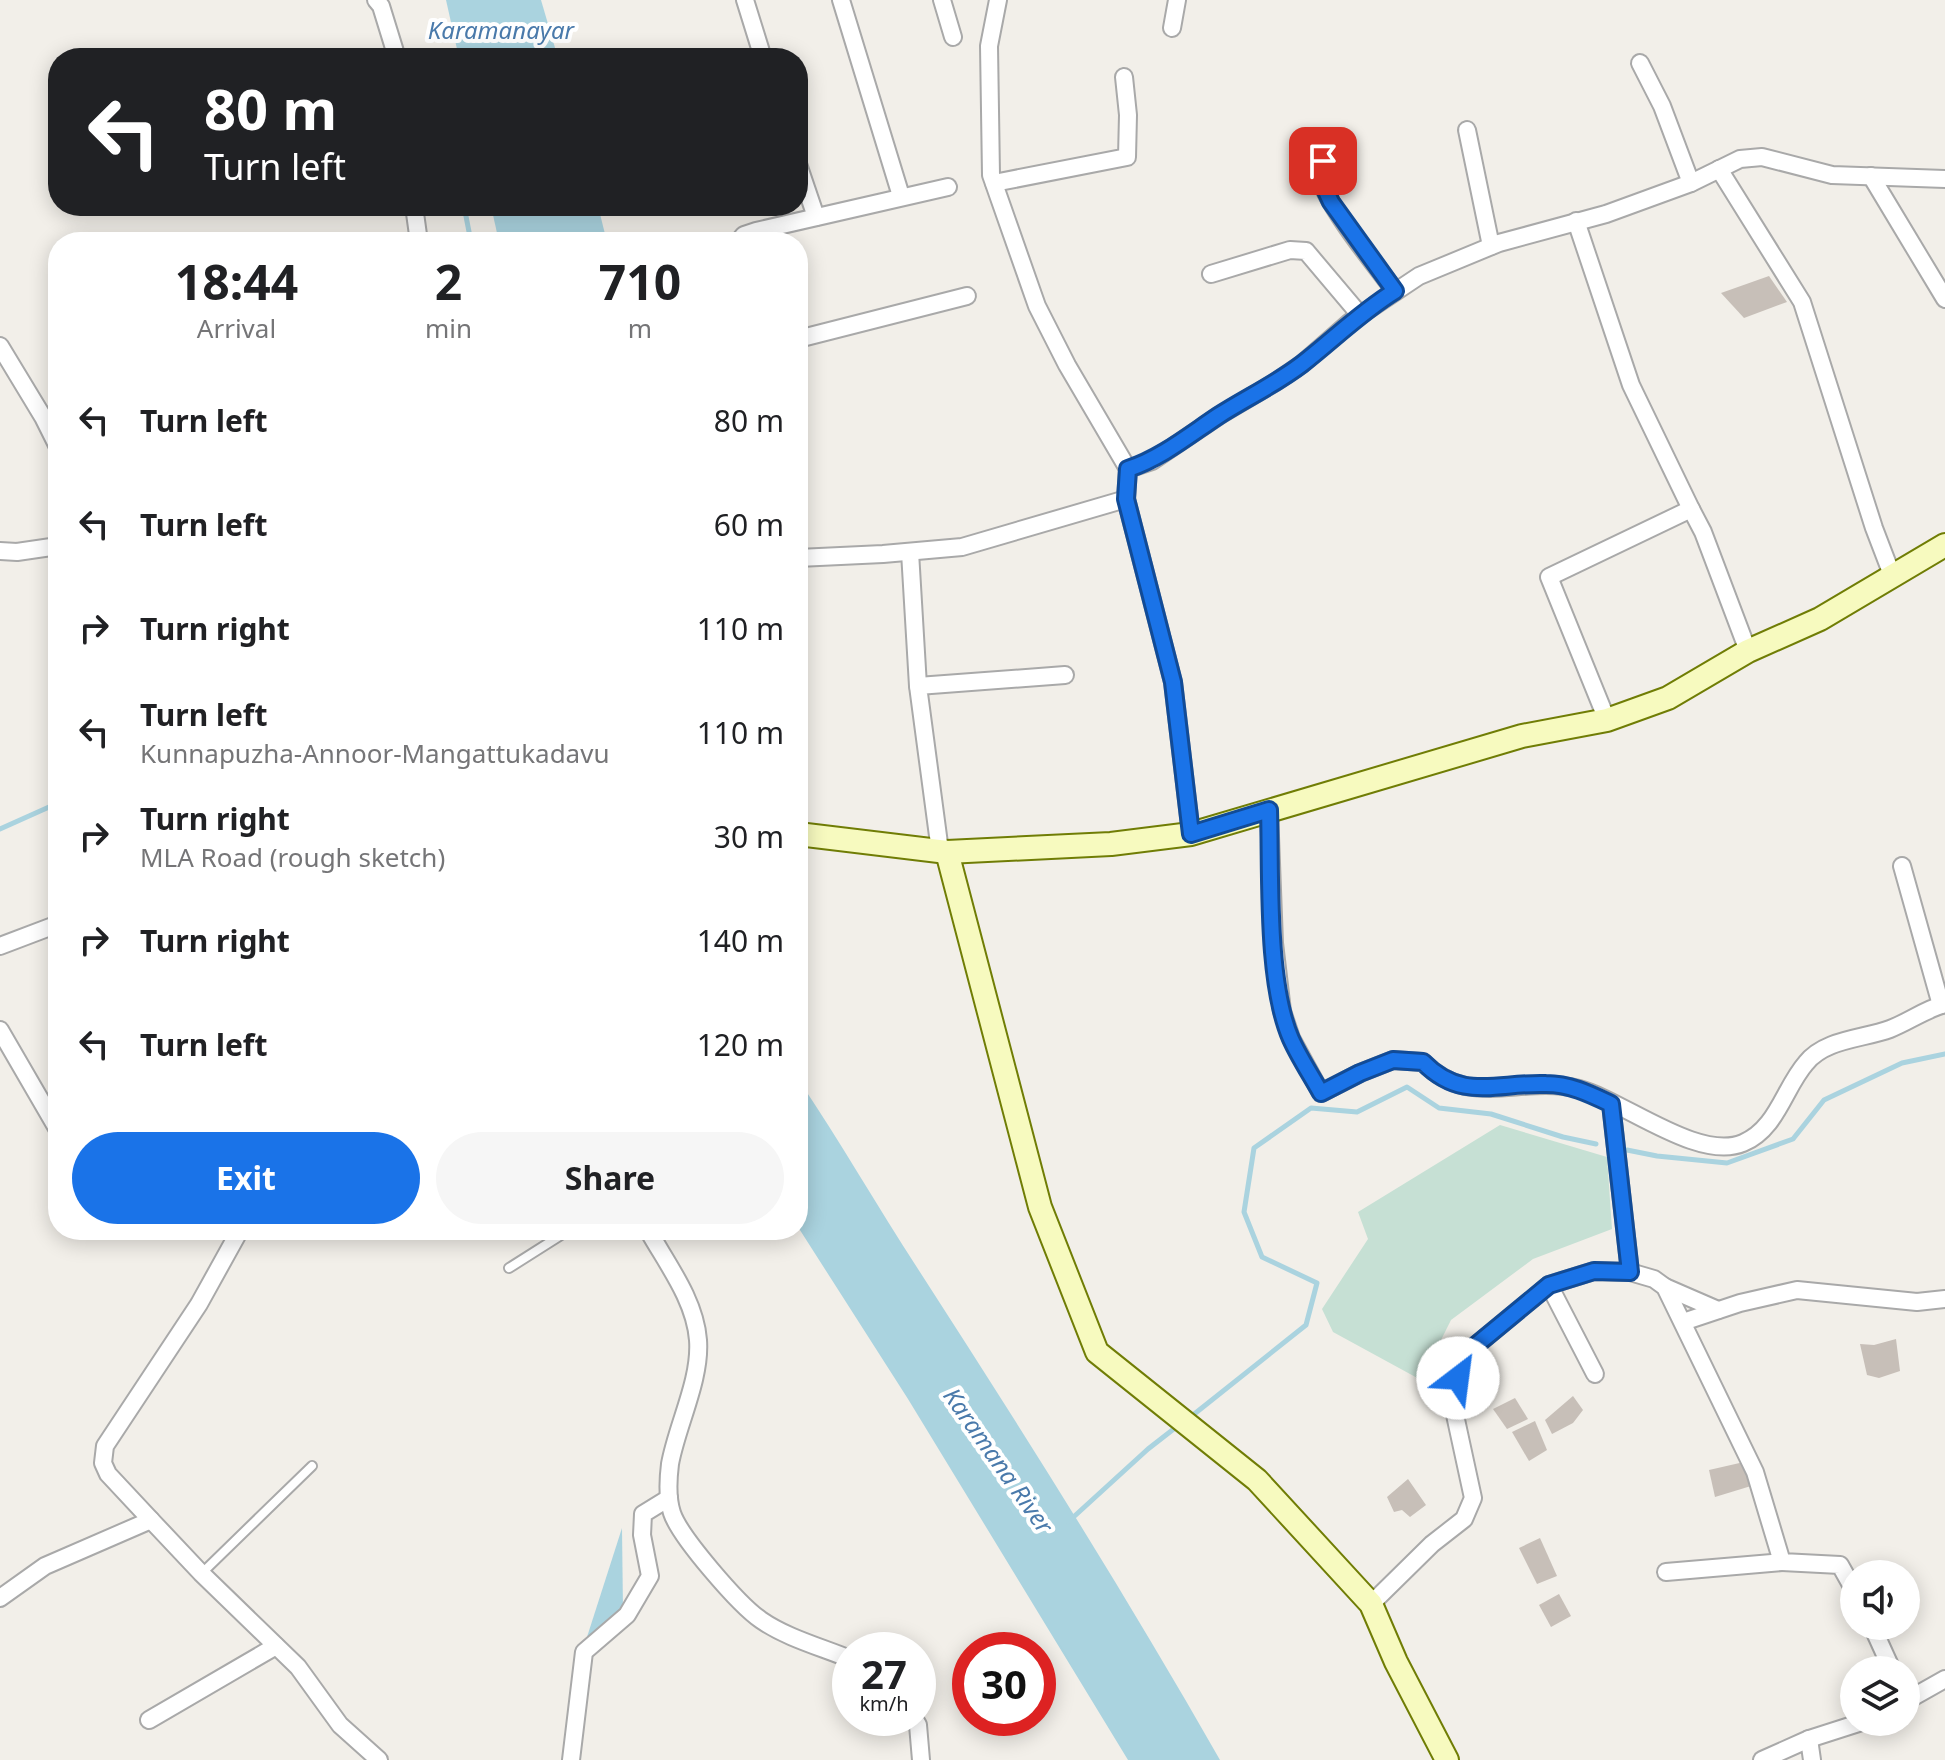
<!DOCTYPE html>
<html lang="en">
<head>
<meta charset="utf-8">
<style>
  body { margin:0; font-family:"Noto Sans",sans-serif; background:#f6f6f6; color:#202124; height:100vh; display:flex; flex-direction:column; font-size:30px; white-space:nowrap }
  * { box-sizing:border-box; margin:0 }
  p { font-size:26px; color:#757577 }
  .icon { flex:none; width:44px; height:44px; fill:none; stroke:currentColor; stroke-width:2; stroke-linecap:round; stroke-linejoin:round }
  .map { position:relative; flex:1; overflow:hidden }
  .sheet { position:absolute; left:48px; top:232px; width:760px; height:1008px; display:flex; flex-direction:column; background:#fff; border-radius:32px; box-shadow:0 4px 20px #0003 }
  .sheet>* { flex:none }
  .top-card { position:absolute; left:48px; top:48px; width:760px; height:168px; border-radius:32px; box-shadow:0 4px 20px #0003; background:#202124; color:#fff; overflow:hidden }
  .buttons { position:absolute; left:1840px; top:1560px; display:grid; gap:16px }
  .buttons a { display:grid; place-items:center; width:80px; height:80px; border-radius:50%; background:#fff; box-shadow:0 4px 20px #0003; font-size:40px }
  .speed { position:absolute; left:832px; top:1632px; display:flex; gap:16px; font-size:40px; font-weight:700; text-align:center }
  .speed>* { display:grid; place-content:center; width:104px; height:104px; border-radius:50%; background:#fff; box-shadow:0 4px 20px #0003; line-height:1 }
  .speed small { font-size:20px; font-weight:400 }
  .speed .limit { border:12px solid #d22; background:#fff; color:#111 }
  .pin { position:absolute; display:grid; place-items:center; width:68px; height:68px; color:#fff; margin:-34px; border-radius:16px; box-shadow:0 4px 12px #0006 }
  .me { position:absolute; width:88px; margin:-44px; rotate:30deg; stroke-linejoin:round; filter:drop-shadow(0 0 6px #0008) }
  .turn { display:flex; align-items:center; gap:28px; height:168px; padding:0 24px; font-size:36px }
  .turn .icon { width:104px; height:104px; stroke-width:2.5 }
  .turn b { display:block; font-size:56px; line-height:68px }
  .eta { display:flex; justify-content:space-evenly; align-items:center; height:136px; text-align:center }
  .eta b { font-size:48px; font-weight:700; line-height:56px }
  .primary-button { display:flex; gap:16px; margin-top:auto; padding:16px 24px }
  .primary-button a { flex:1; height:92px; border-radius:48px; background:#1a73e8; color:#fff; font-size:32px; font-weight:700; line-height:92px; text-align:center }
  .primary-button a+a { background:#f6f6f6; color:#202124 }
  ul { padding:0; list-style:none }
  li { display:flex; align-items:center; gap:24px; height:104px; padding:0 24px }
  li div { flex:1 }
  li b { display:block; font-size:30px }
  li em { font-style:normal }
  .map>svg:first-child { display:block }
  .wetland { fill:#c6e0d4 }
  .water { fill:#aad3df }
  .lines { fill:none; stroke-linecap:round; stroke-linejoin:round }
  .stream { stroke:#aad3df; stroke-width:5 }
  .building { fill:#c7bfb8 }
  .lane-casing { stroke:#a9a9a9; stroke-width:12 }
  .street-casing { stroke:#a9a9a9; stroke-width:20 }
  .secondary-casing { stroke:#707d05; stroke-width:26 }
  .lane { stroke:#fff; stroke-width:8 }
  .street { stroke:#fff; stroke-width:16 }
  .secondary { stroke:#f7fabf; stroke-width:22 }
  .route-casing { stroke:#114b97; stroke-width:20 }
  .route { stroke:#1a73e8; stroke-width:14 }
  .labels { text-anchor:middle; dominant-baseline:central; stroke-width:8; stroke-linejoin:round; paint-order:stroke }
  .water-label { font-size:24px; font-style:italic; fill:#4a7aab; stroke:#fff }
</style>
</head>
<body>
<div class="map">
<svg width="1945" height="1760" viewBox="0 0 1945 1760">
  <rect width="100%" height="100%" fill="#f2efe9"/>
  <polygon class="wetland" points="1500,1125 1607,1157 1612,1229 1533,1259 1451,1320 1421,1380 1333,1332 1322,1309 1368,1239 1358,1212"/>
  <g class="water">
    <polygon points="446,0 541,0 558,58 459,58"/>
    <polygon points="491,206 598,206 607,242 499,242"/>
    <path d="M798,1079C840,1141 877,1206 918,1269C1022,1430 1125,1593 1220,1760H1128L908,1399L798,1227Z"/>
    <polygon points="622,1528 623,1612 587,1637"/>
  </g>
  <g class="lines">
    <g class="stream">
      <polyline points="464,206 471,242"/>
      <polyline points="0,829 58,803"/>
      <polyline points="1627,1150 1657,1156 1727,1163 1793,1139 1824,1100 1902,1063 1945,1054"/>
      <polyline points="1193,1415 1306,1325 1317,1283 1262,1257 1244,1212 1254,1148 1311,1108 1357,1112 1407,1087 1439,1108 1491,1114 1563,1137 1596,1144"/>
      <polyline points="1068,1522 1148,1449 1175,1428"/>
    </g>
  </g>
  <g class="building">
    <polygon points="1769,276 1787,302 1744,318 1721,293"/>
    <polygon points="1896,1339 1900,1371 1879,1378 1867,1375 1860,1344 1874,1345"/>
    <polygon points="1573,1396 1583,1410 1573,1423 1552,1434 1545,1420"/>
    <polygon points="1515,1398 1528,1419 1507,1429 1493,1409"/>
    <polygon points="1535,1421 1547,1450 1529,1461 1512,1432"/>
    <polygon points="1744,1462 1751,1486 1715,1497 1709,1470"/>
    <polygon points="1408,1479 1426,1505 1410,1517 1402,1510 1394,1512 1387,1497"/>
    <polygon points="1540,1538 1557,1576 1537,1584 1519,1548"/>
    <polygon points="1559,1594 1571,1616 1551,1627 1539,1605"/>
  </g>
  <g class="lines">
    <g class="lane-casing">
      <g id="lane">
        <polyline points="509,1268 569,1230"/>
        <polyline points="202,1573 312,1466"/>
      </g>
    </g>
    <g class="street-casing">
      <g id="street">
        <polyline points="376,0 381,6 397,58"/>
        <polyline points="745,0 763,58"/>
        <polyline points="841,0 901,196"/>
        <polyline points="942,0 953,37"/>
        <polyline points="998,0 989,46 991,175 1037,306 1067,365 1128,469 1126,499 1173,682 1191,834"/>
        <polyline points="1172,28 1177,0"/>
        <polyline points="1640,63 1662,106 1691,183"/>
        <polyline points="1467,130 1491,246"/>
        <path d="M1336,142C1329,152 1320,162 1320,175C1320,197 1379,270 1395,291"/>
        <polyline points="798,164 816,217"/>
        <polyline points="1719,169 1802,302 1874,528 1892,575"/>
        <polyline points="1871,176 1945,299"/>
        <polyline points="994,183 1127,157 1128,115 1124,77"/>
        <polyline points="414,206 419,242"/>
        <polyline points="1576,221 1631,385 1691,509 1549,577 1607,720"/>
        <polyline points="738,242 744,235 756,231 948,187"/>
        <polyline points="1211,274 1290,250 1306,251 1360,315"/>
        <polyline points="798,339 967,296"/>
        <polyline points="0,346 43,417 58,447"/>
        <polyline points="1128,469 1152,461 1220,415 1274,383 1302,364 1350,322 1419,276 1499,243 1606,214 1691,183 1740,159 1762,157 1832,175 1945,179"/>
        <polyline points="1691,509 1703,532 1748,651"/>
        <polyline points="0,551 17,552 58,546"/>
        <polyline points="910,552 918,686"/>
        <polyline points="798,558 883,554 962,547 1126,499"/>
        <path d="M1269,810L1274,943L1282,1011L1291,1038L1321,1093L1360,1073L1393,1060L1423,1062C1470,1110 1521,1074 1579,1089C1622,1100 1698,1162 1743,1143C1777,1129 1784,1088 1806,1063C1825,1039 1863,1039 1890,1029C1908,1022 1926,1009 1945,1004"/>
        <polyline points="940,851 918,686 1065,675"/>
        <polyline points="1902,866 1941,1005"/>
        <polyline points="0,946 58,924"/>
        <polyline points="0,1030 58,1130"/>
        <path d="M648,1230C667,1264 695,1300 698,1340C701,1380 677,1425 670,1464C668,1480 667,1498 672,1513C680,1537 739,1605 761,1620C787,1638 821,1647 850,1659"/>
        <polyline points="1630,1272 1654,1279 1665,1287 1755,1472 1782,1562 1840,1565 1854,1590"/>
        <polyline points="1549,1285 1595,1374"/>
        <polyline points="1665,1287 1718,1310"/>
        <polyline points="1683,1322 1740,1303 1797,1290 1917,1302 1945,1299"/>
        <polyline points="151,1520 108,1474 103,1463 105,1446 199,1304 240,1230"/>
        <polyline points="1666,1572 1782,1562"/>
        <polyline points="0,1598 45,1566 151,1520 201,1573 298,1667 340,1725 379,1760"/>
        <polyline points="1371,1604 1432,1544 1464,1519 1473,1498 1452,1401 1463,1356 1549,1285 1594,1271 1630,1272 1611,1104"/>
        <polyline points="1872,1626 1892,1670"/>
        <polyline points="1906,1701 1945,1679"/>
        <polyline points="914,1718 918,1725 921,1760"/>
        <polyline points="149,1720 276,1646"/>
        <polyline points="1809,1739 1812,1760"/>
        <polyline points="571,1760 584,1652 627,1615 650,1576 642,1535 643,1514 669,1498"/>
        <polyline points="1762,1760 1809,1739 1862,1722"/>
      </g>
    </g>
    <g class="secondary-casing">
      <g id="secondary">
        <polyline points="798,834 947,852 1111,844 1191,834 1522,736 1607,720 1668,698 1748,651 1820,619 1945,545"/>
        <polyline points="947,852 1040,1207 1097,1352 1257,1480 1371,1604 1396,1662 1447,1760"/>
      </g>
    </g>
    <use href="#lane" class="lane"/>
    <use href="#street" class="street"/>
    <use href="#secondary" class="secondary"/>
  </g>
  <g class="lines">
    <g class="route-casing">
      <path id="route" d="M1323,161L1320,178L1331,202L1395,291C1361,312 1334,339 1302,364C1276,384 1246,398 1218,416C1188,436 1161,458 1128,469L1126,499L1173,682L1191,834L1269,810C1271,874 1266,982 1291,1039C1299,1057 1311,1075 1321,1093L1360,1073L1393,1060L1423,1062C1462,1102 1497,1082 1546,1084C1570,1084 1590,1094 1611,1104L1630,1272L1594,1271L1549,1285L1463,1356L1458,1378"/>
    </g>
    <use href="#route" class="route"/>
  </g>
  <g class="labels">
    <g class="water-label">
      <text x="501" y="29">Karamanayar</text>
      <text transform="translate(999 1460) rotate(55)">Karamana River</text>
    </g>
  </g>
</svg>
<div class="buttons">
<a><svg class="icon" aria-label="sound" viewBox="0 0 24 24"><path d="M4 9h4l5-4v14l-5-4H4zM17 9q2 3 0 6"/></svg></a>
<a><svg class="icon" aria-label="layers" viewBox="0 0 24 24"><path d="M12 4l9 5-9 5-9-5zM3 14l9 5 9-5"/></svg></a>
</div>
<div class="speed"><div>27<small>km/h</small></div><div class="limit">30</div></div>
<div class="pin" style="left:1323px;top:161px;background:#d93025"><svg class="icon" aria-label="arrive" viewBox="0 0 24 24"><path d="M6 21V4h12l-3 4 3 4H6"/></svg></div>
<svg class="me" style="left:1458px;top:1378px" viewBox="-20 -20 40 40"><circle r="19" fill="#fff"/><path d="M0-13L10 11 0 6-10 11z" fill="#1a73e8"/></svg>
<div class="top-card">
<div class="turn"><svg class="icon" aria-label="left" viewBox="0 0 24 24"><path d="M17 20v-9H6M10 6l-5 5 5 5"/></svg><div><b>80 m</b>Turn left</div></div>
</div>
<section class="sheet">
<div class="eta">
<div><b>18:44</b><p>Arrival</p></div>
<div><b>2</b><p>min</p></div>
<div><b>710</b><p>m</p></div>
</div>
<ul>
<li><svg class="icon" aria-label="left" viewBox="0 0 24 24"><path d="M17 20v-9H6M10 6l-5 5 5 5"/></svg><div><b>Turn left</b></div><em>80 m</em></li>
<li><svg class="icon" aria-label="left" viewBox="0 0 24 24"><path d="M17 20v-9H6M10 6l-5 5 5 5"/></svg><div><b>Turn left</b></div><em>60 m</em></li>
<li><svg class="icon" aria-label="right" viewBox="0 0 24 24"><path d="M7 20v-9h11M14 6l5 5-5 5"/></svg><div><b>Turn right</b></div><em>110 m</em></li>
<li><svg class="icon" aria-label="left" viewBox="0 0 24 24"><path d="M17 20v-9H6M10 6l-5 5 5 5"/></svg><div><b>Turn left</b><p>Kunnapuzha-Annoor-Mangattukadavu</p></div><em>110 m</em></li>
<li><svg class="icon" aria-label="right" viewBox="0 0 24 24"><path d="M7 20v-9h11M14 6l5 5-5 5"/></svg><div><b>Turn right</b><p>MLA Road (rough sketch)</p></div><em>30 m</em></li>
<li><svg class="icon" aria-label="right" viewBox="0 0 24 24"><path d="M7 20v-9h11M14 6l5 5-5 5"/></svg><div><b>Turn right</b></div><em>140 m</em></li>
<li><svg class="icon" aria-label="left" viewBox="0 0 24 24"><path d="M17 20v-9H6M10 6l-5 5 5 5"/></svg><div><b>Turn left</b></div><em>120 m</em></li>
</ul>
<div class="primary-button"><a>Exit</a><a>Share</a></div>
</section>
</div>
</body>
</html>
